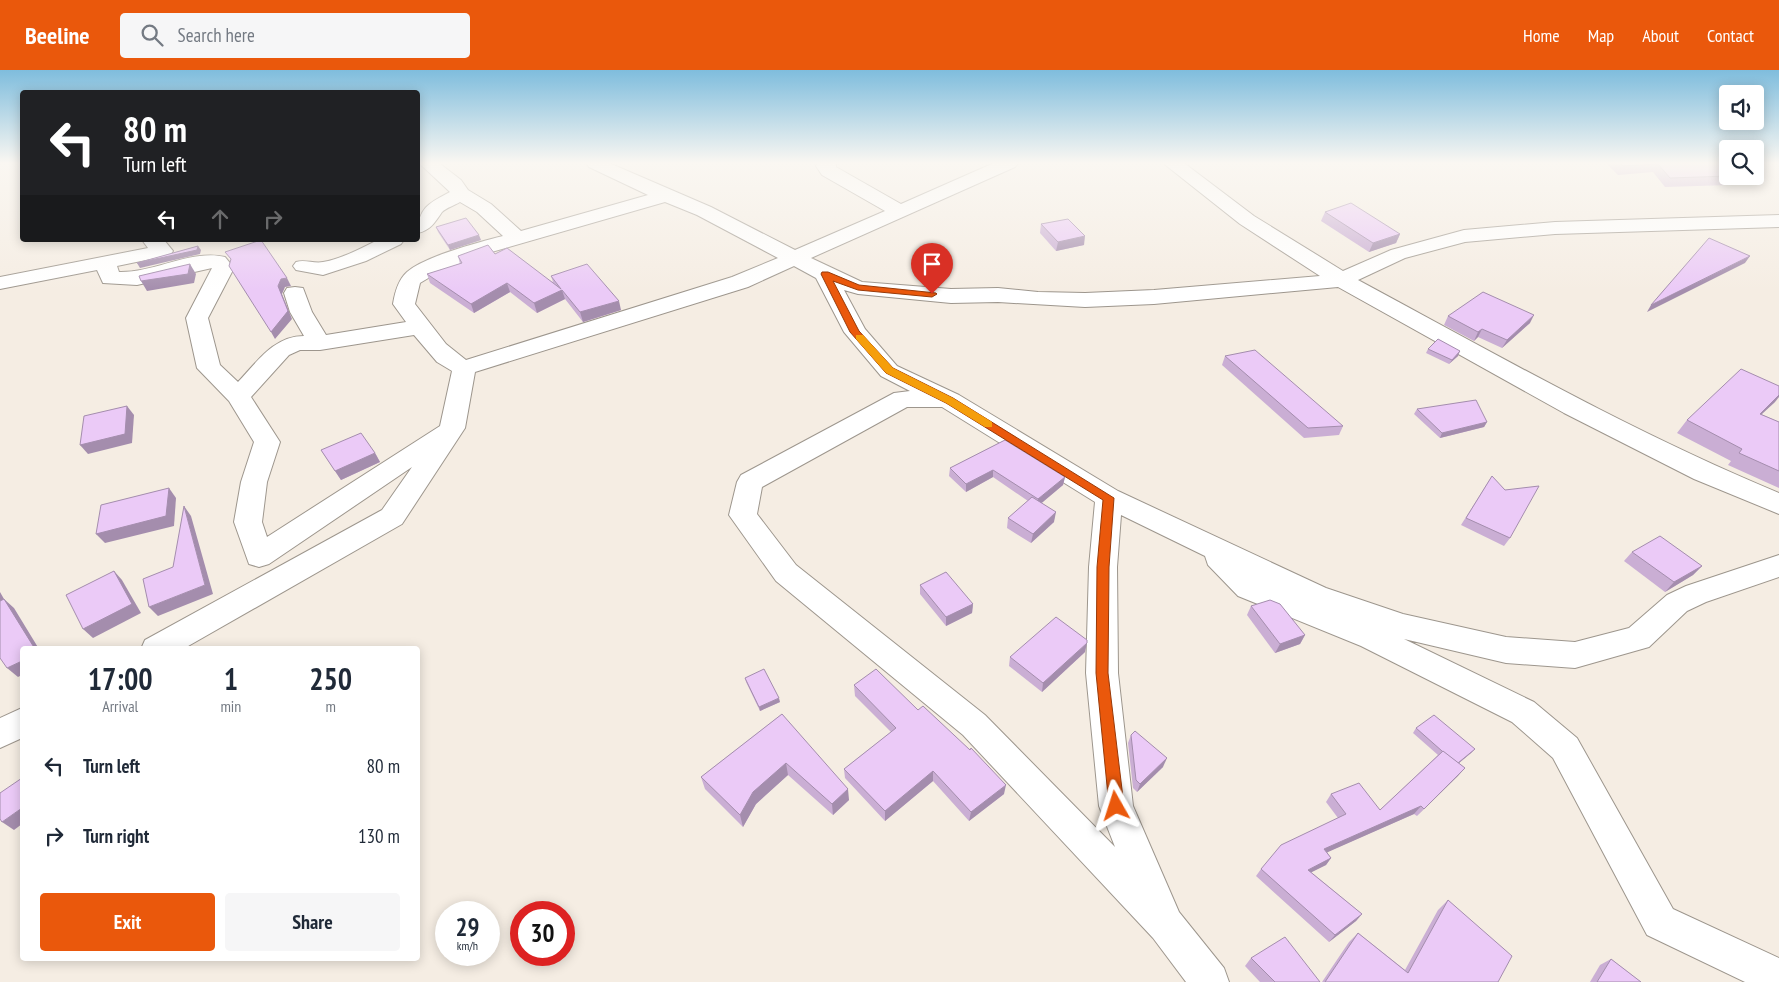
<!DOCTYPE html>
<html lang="en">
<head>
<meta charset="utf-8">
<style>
  body { margin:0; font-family:"PT Sans Narrow",sans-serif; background:#f6f6f7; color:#1f2937; height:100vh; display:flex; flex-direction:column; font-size:19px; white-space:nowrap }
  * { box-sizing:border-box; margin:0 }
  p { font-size:16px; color:#747a83 }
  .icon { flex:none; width:28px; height:28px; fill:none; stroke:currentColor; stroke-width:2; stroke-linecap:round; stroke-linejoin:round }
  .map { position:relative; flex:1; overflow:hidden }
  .drawer { position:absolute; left:20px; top:576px; width:400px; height:315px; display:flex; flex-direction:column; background:#fff; border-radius:5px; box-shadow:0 2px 12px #0003 }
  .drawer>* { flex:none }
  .hud { position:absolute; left:20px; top:20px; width:400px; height:152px; border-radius:5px; box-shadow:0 2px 12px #0003; background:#202124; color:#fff; overflow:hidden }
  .fabs { position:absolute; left:1719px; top:15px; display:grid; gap:10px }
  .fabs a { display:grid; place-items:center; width:45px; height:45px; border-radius:5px; background:#fff; box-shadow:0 2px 12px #0003; font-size:25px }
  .speed { position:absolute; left:435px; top:831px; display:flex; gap:10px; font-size:25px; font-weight:700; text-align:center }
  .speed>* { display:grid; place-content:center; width:65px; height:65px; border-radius:50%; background:#fff; box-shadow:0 2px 12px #0003; line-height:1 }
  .speed small { font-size:12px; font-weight:400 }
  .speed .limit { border:8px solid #d22; background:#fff; color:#111 }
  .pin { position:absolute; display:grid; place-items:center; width:42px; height:42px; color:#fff; margin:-51px -21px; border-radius:50% 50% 50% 0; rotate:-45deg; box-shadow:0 0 5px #0007 }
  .pin .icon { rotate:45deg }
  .me { position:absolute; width:55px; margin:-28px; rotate:354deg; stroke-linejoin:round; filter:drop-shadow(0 0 4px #0008) }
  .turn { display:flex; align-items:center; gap:18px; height:105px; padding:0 20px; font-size:22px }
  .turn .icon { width:65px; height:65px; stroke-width:2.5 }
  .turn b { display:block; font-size:35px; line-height:42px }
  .lanes { display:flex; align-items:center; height:48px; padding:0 20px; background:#0003; justify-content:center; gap:25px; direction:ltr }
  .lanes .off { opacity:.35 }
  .eta { display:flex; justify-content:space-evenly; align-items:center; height:85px; text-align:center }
  .eta b { font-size:30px; font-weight:700; line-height:35px }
  .primary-button { display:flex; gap:10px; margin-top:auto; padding:10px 20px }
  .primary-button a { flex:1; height:58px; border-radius:5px; background:#ea580c; color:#fff; font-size:20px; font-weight:700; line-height:58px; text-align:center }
  .primary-button a+a { background:#f6f6f7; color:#1f2937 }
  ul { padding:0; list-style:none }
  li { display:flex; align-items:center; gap:15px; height:70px; padding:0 20px }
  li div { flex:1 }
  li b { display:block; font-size:19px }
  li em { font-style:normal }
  header { display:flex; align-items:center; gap:30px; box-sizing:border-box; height:70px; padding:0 25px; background:#ea580c; color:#fff }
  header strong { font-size:24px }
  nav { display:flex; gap:28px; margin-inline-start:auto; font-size:18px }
  .search { width:350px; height:45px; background:#f6f6f7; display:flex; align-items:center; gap:12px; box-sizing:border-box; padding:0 18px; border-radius:5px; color:#747a83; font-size:19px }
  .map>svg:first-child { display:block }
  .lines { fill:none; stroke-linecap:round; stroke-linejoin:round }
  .minor-casing { stroke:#9d968d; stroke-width:2 }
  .minor { fill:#fff; fill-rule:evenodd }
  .wall { fill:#caaed4 }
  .shaded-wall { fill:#a48dad }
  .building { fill:#ebcaf7; stroke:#a48dad }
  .route { fill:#ea580c; stroke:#983908 }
  .slow { fill:#f59e0b }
</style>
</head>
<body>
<header>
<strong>Beeline</strong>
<div class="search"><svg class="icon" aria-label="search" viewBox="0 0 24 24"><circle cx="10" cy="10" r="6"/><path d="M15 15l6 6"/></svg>Search here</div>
<nav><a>Home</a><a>Map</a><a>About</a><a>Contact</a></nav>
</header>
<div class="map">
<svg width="1779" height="912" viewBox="0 0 1779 912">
  <rect width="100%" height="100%" fill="#f5ede3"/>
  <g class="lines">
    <g class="minor-casing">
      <g id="minor">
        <path d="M419,93H439L461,110L468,120L491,134L521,161L648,125L589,97L586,93H609L711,137L795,180L885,141L822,105L816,96L818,93H836V97L901,134L994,93H1018L1015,97L811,188L862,212L951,219L998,218L1038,222L1085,223L1154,220L1320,206L1240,154L1163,93H1184L1254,146L1343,201L1391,180L1464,160L1555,152L1779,145V157L1555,164L1465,172L1405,188L1358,210C1497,285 1634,363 1779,423V444L1694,409L1564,343L1338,217L1154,234L1085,237L998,232L951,233L858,224L844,220L865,259L897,296L959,325L1118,421L1326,518L1403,544L1506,567L1575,572L1629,558L1667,525L1686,516L1779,485V507L1706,532L1687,541L1649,577L1575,598L1506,593L1404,569L1534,632L1577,668L1673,839L1779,888V912H1745L1647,865L1553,688L1512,652L1361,576L1238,526L1208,495L1205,486L1121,445L1117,497L1118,603L1133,736L1179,842L1224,898L1229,912H1186L1153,868L963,665L776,511L729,445L737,412L741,405L894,323L910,321L881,306L844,262L816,208L794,196L748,217L475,302L465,358L402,454L183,579H141L145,570L382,440L412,397L269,494L259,497L249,494L234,452L241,412L254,372L229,331L197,298L186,248L212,198L137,215L103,213L97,200L0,219V207L148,178L142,170H164L173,181L170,185L117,196L119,202C154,203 192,179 225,187L234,198L208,248L220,295L238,312C257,292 274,266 304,266L290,242L284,223L287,218L295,217L303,218L312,242L326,265L406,252L393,234C395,222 398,210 407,202C424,187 479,172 503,166L477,142L460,132C455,135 446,138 442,142C435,152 431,160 418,163C418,138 429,133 450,122ZM665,132L697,145L778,188L732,207L466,290L446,274L415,234L420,213L440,201L488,183ZM414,265L437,292L452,301L440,356L267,467L262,452L267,412L280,372L251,327L289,285L300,280H320ZM907,337H942L1095,432L1089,497L1086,603L1099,736L1115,777L985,645L796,495L757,444L762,417Z"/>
        <path d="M378,170H404L401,174L366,191L323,205L296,200L293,196L296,192C305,189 314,194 323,192C342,189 361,178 378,170Z"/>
        <polygon points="22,638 22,668 0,678 0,648"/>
      </g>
    </g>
    <use href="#minor" class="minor"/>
  </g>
  <g class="wall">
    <polygon points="1606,93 1720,93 1735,106 1729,115 1665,117 1653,102 1618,105"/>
    <polygon points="1325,142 1400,164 1396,173 1369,182 1321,151"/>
    <polygon points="1041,154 1084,175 1056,181 1040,163"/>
    <polygon points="436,157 481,170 450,180 438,162"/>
    <polygon points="495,184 553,212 551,206 621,240 583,252 565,229 537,243 510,222 474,243 430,213 427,204 460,194 458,186"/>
    <polygon points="1448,246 1530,253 1502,278 1478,267 1474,271 1444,255"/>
    <polygon points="1428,279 1458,286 1449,294 1426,283"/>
    <polygon points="1225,286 1343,356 1339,365 1304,368 1222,295"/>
    <polygon points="1775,332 1761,344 1779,352 1779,418 1728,395 1731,391 1677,363 1687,350"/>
    <polygon points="1417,339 1487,352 1484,357 1440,368 1414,344"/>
    <polygon points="1005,370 1065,407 1063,415 1041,433 1054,452 1031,473 1007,458 1008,448 1028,431 993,407 966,422 949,406 950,398"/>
    <polygon points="321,380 375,383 380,392 341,410"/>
    <polygon points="1492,406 1510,468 1504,476 1461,455"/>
    <polygon points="1632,482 1702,496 1693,505 1665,522 1624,491"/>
    <polygon points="920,515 973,534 972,543 946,556 920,524"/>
    <polygon points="1251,536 1305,565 1300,574 1275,583 1247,545"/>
    <polygon points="1085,582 1042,622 1009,596 1010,587"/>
    <polygon points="745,608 780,632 760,641 746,612"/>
    <polygon points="854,615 1004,724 969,751 933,711 885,751 845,708 844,699 891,662 855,626"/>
    <polygon points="782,644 849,730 833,745 788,705 756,734 743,757 705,719 701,707"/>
    <polygon points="1416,658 1475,679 1471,683 1459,693 1465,698 1417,746 1414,744 1327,782 1331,788 1326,795 1311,802 1362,844 1356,851 1329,872 1256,806 1261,799 1338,748 1326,732 1331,724 1380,740 1438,685 1413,663"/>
    <polygon points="1131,665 1163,697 1137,722 1133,718 1128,673"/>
    <polygon points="1448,830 1498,912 1322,912 1349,872 1358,863 1405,900 1438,840"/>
    <polygon points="1251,888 1320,912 1260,912 1245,896"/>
    <polygon points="1611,889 1641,912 1590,912 1600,895"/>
  </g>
  <g class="shaded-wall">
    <polygon points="1400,164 1396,173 1369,182 1373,173"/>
    <polygon points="479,165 481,170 450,180 448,175"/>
    <polygon points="1085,166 1084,175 1056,181 1058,172"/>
    <polygon points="198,176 201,180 200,184 140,198 137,193"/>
    <polygon points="1750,186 1745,193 1647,242 1651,235"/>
    <polygon points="190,194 196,204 194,213 147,221 141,211"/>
    <polygon points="287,208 291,216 285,217 282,224 292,249 275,269 271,262 278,216 281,209"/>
    <polygon points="507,213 510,222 474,243 471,234"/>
    <polygon points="562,220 565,229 537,243 534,233"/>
    <polygon points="619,231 621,240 583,252 580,242"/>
    <polygon points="1534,245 1530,253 1502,278 1507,270"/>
    <polygon points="1482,259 1478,267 1474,271 1478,262"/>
    <polygon points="1460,281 1458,286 1449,294 1452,290"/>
    <polygon points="1779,325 1779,327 1775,332 1749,356 1760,344"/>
    <polygon points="127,336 134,345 132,373 88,384 80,375"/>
    <polygon points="1487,352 1484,357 1440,368 1442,363"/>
    <polygon points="375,383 380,392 341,410 335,401"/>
    <polygon points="993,400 993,407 966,422 966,414"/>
    <polygon points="1065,407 1063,415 1037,437 1038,429"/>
    <polygon points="169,418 176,428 174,456 105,473 96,464"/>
    <polygon points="184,436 191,446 213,524 158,546 149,537 205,515"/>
    <polygon points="1056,442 1054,452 1031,473 1033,464"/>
    <polygon points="1702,496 1693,505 1665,522 1674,512"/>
    <polygon points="114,501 122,510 141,543 93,568 83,559"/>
    <polygon points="0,522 4,529 14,538 39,579 35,579 0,531"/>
    <polygon points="973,534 972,543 946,556 946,547"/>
    <polygon points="1305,565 1300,574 1275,583 1280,574"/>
    <polygon points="1087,573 1085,582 1042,622 1043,613"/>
    <polygon points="22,591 22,605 18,607 7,598"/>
    <polygon points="779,628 780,632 760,641 759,637"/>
    <polygon points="1475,679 1471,683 1453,698 1457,694"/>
    <polygon points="1167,688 1163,697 1137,722 1140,714"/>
    <polygon points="786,693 788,705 756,734 743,757 740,745 753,722"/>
    <polygon points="1465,698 1458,706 1417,746"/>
    <polygon points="933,701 933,711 885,751 885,741"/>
    <polygon points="1006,715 1004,724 969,751 971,742"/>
    <polygon points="848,719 849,730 833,745 832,734"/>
    <polygon points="1421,736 1414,744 1319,786 1324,779"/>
    <polygon points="22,738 22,754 14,760 2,752"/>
    <polygon points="1331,788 1326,795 1302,807 1308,800"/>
    <polygon points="1362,844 1356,851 1329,872 1335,865"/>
  </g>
  <g class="building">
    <polygon points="1620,93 1720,93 1728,100 1728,106 1670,108 1658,94 1623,96"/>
    <polygon points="1351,133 1400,164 1373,173 1325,142"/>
    <polygon points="466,148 479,165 448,175 436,157"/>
    <polygon points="1068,149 1085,166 1058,172 1041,154"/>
    <polygon points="1709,168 1750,186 1651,235"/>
    <polygon points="261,170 287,208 281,209 278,216 288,241 271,262 229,196 231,189 225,182"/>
    <polygon points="488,175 495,184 507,178 561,219 551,206 587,194 619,231 580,242 562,220 534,233 507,213 471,234 427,204 462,193 458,186"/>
    <polygon points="198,176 197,180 137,193"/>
    <polygon points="190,194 188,204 141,211 139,206"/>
    <polygon points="1483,222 1534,245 1507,270 1482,259 1478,262 1448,246"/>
    <polygon points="1438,269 1460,281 1452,290 1428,279"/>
    <polygon points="1255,280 1343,356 1308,358 1225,286"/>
    <polygon points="1741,299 1779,316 1779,325 1760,344 1779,352 1779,401 1739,383 1742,379 1687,350"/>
    <polygon points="1476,330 1487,352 1442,363 1417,339"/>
    <polygon points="127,336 125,364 80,375 84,346"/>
    <polygon points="361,363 375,383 335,401 321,380"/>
    <polygon points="1005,370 1065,407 1038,429 993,400 966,414 950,398"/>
    <polygon points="1492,406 1505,420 1539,416 1510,468 1466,448"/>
    <polygon points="169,418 166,446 96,464 101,435"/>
    <polygon points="1032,427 1056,442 1033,464 1008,448"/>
    <polygon points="184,436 205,515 149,537 143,509 173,497"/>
    <polygon points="1660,466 1702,496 1674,512 1632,482"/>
    <polygon points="114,501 132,534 83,559 66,525"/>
    <polygon points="946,502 973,534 946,547 920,515"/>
    <polygon points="4,529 35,579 22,579 22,591 7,598 0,588 0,531"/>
    <polygon points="1270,530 1280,534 1305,565 1280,574 1251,536"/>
    <polygon points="1056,547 1087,570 1087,573 1043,613 1010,587"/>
    <polygon points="764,599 779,628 759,637 745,608"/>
    <polygon points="876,599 918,640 923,636 970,680 971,678 1006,715 971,742 933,701 885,741 844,699 896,658 854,615"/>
    <polygon points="782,644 848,719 832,734 786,693 753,722 740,745 701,707"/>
    <polygon points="1434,645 1475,679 1458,693 1442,681 1416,658"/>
    <polygon points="1135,661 1167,688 1140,714 1136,710 1131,665"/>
    <polygon points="1443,681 1465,698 1424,739 1421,736 1324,779 1331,788 1308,800 1362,844 1335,865 1261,799 1281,775 1346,744 1331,724 1359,713 1380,740"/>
    <polygon points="22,708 22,738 2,752 0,749 0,723"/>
    <polygon points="1448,830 1512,886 1498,912 1325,912 1358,863 1408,903"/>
    <polygon points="1285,867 1320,912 1275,912 1251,888"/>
    <polygon points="1611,889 1641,912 1597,912"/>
  </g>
  <linearGradient id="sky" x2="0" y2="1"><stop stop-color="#7fbddd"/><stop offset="0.42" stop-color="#faf7f2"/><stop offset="1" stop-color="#faf7f2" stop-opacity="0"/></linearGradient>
  <rect width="1779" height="221" fill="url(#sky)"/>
  <polygon class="route" points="822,202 828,202 859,215 936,223 937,224 932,227 858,220 833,211 859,261 893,298 953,328 1114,428 1109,497 1108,603 1124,736 1121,741 1116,743 1111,741 1109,736 1096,603 1097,497 1103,430 946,333 886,303 850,262 821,204"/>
  <polygon class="slow" points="856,265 863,265 893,298 953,328 992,352 992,357 985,357 946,333 886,303 856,269"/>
</svg>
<div class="fabs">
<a><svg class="icon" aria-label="sound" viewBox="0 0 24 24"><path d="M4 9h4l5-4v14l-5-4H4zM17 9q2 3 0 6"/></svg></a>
<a><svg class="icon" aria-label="search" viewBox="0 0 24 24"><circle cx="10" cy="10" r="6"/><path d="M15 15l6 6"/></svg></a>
</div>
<div class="speed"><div>29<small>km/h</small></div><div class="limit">30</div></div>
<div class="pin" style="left:932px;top:224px;background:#d93025"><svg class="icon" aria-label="arrive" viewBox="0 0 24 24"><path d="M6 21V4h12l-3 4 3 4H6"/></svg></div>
<svg class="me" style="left:1116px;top:736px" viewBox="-20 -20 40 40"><path d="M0-17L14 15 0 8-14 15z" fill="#ea580c" stroke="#fff" stroke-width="4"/></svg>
<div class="hud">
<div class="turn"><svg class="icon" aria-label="left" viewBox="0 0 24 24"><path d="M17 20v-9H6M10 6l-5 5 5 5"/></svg><div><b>80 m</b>Turn left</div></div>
<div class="lanes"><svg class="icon" aria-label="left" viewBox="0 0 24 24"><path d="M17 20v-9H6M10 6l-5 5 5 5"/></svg><svg class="icon off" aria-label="ahead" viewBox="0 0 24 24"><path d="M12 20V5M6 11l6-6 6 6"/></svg><svg class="icon off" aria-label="right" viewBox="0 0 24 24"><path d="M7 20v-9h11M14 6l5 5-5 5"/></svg></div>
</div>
<section class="drawer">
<div class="eta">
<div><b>17:00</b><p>Arrival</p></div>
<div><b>1</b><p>min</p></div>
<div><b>250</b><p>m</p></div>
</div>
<ul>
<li><svg class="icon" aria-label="left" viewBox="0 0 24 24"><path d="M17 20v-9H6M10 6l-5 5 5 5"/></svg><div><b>Turn left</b></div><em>80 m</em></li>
<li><svg class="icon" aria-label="right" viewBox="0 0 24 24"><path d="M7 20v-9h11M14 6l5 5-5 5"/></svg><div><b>Turn right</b></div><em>130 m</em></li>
</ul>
<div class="primary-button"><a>Exit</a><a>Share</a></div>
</section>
</div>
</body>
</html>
